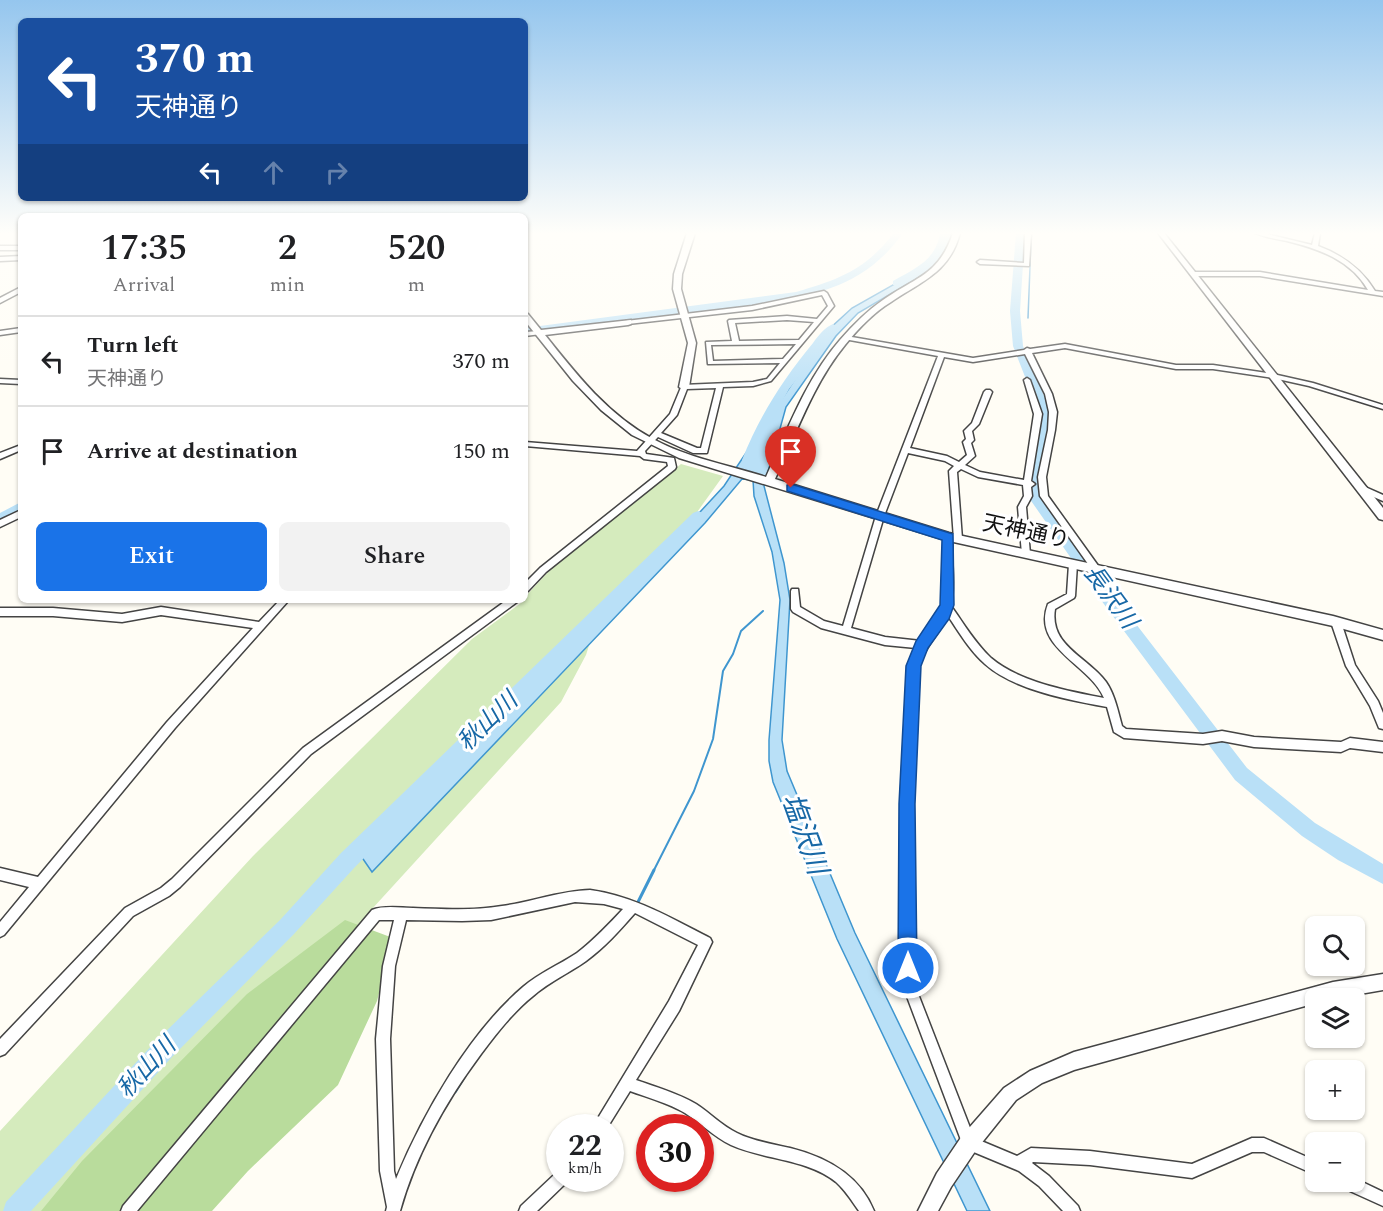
<!DOCTYPE html>
<html lang="en">
<head>
<meta charset="utf-8">
<style>
  body { margin:0; font-family:Spectral,"Noto Sans JP",serif; background:#f2f2f2; color:#202124; height:100vh; display:flex; flex-direction:column; font-size:22px; white-space:nowrap }
  * { box-sizing:border-box; margin:0 }
  p { font-size:20px; color:#757577 }
  .icon { flex:none; width:33px; height:33px; fill:none; stroke:currentColor; stroke-width:2; stroke-linecap:round; stroke-linejoin:round }
  .map { position:relative; flex:1; overflow:hidden }
  .drawer { position:absolute; left:18px; top:213px; width:510px; height:390px; display:flex; flex-direction:column; background:#fff; border-radius:9px; box-shadow:0 2px 4px #0004 }
  .drawer>* { flex:none }
  .hud { position:absolute; left:18px; top:18px; width:510px; height:183px; border-radius:9px; box-shadow:0 2px 4px #0004; background:#1a4fa0; color:#fff; overflow:hidden }
  .buttons { position:absolute; left:1305px; top:916px; display:grid; gap:12px }
  .buttons a { display:grid; place-items:center; width:60px; height:60px; border-radius:9px; background:#fff; box-shadow:0 2px 4px #0004; font-size:30px }
  .speed { position:absolute; left:546px; top:1114px; display:flex; gap:12px; font-size:30px; font-weight:700; text-align:center }
  .speed>* { display:grid; place-content:center; width:78px; height:78px; border-radius:50%; background:#fff; box-shadow:0 2px 4px #0004; line-height:1 }
  .speed small { font-size:15px; font-weight:400 }
  .speed .limit { border:9px solid #d22; background:#fff; color:#111 }
  .pin { position:absolute; display:grid; place-items:center; width:51px; height:51px; color:#fff; margin:-62px -26px; border-radius:50% 50% 50% 0; rotate:-45deg; box-shadow:0 0 6px #0007 }
  .pin .icon { rotate:45deg }
  .me { position:absolute; width:66px; margin:-33px; rotate:0deg; stroke-linejoin:round; filter:drop-shadow(0 0 4px #0008) }
  .turn { display:flex; align-items:center; gap:21px; height:126px; padding:0 18px; font-size:27px }
  .turn .icon { width:78px; height:78px; stroke-width:2.5 }
  .turn b { display:block; font-size:42px; line-height:51px }
  .lanes { display:flex; align-items:center; height:57px; padding:0 18px; background:#0003; justify-content:center; gap:30px; direction:ltr }
  .lanes .off { opacity:.35 }
  .eta { display:flex; justify-content:space-evenly; align-items:center; height:102px; text-align:center }
  .eta b { font-size:36px; font-weight:600; line-height:42px }
  .button { display:flex; gap:12px; margin-top:auto; padding:12px 18px }
  .button a { flex:1; height:69px; border-radius:9px; background:#1a73e8; color:#fff; font-size:24px; font-weight:600; line-height:69px; text-align:center }
  .button a+a { background:#f2f2f2; color:#202124 }
  ul { padding:0; list-style:none }
  li { display:flex; align-items:center; gap:18px; height:90px; padding:0 18px; border-top:2px solid #e0e0e0 }
  li div { flex:1 }
  li b { display:block; font-size:22px }
  li em { font-style:normal }
  .map>svg:first-child { display:block }
  .green { fill:#d5ebbd }
  .forest { fill:#b9dc9c }
  .water { fill:#b9e0f7; stroke:#3f96cf; stroke-width:1.5 }
  .lines { fill:none; stroke-linecap:round; stroke-linejoin:round }
  .stream-far2 { stroke:#3f96cf; stroke-width:1.5 }
  .stream-far1 { stroke:#3f96cf; stroke-width:2 }
  .stream { stroke:#3f96cf; stroke-width:3 }
  .river { fill:#b9e0f7; fill-rule:evenodd }
  .minor-casing { stroke:#444; stroke-width:3 }
  .tertiary-casing { stroke:#444; stroke-width:3 }
  .minor { fill:#fff; fill-rule:evenodd }
  .tertiary { fill:#fff; fill-rule:evenodd }
  .route { fill:#1a73e8; stroke:#114b97; stroke-width:1.5 }
  .labels { text-anchor:middle; dominant-baseline:central; stroke-width:6; stroke-linejoin:round; paint-order:stroke }
  .street-label { font-size:22px; fill:#111; stroke:#fff }
  .water-label { font-size:24px; font-style:italic; fill:#1768a6; stroke:#fff }
  .near-water-label { font-size:28px; font-style:italic; fill:#1768a6; stroke:#fff }
</style>
</head>
<body>
<div class="map">
<svg width="1383" height="1211" viewBox="0 0 1383 1211">
  <rect width="100%" height="100%" fill="#fffdf5"/>
  <polygon class="green" points="681,464 723,476 695,515 602,604 586,655 561,702 372,909 121,1211 0,1211 0,1131 253,856 472,639 525,600 525,597 548,572"/>
  <polygon class="forest" points="345,920 393,938 377,1001 338,1085 248,1171 212,1211 41,1211 82,1161 247,994"/>
  <polygon class="water" points="946,233 951,233 950,251 928,272 858,313 836,336 786,407 764,486 784,563 790,600 782,740 787,771 855,933 990,1211 967,1211 837,939 773,782 769,761 769,740 780,600 772,552 754,496 753,480 742,479 705,523 372,872 361,856 652,564 724,486 827,331 852,308 932,263 944,251"/>
  <g class="lines">
    <polyline class="stream-far2" points="1028,318 1031,241"/>
    <polyline class="stream-far1" points="653,872 694,791 713,739 723,671 733,654 741,631 763,611"/>
    <g class="stream">
      <polyline points="637,904 654,870"/>
      <polyline points="455,1092 466,1074"/>
    </g>
    <g class="river">
      <path d="M894,233H903C866,284 824,293 765,304L525,334V328L796,292C840,279 865,270 894,233Z"/>
      <path d="M940,233H949C947,261 923,272 901,285H893V281C916,268 936,260 940,233Z"/>
      <polygon points="1016,233 1025,233 1020,311 1023,346 1050,410 1041,494 1099,576 1247,768 1315,823 1383,864 1383,884 1338,860 1302,836 1235,780 1089,584 1027,495 1038,410 1013,346 1010,311"/>
      <path d="M833,324L838,327L789,389L770,424L753,463H743L742,460C759,417 783,379 813,343C818,336 825,327 833,324Z"/>
      <polygon points="21,502 21,513 0,524 0,513"/>
      <polygon points="698,511 703,513 705,516 703,519 355,867 294,934 172,1057 31,1211 3,1211 6,1202 156,1041 280,920 341,853 693,513"/>
    </g>
    <g class="minor-casing">
      <g id="minor">
        <polygon points="1025,233 1031,233 1029,266 980,264 977,262 980,260 1024,263"/>
        <path d="M1255,233H1263L1312,245L1315,233H1320L1318,246C1342,255 1361,268 1375,291L1383,292V296L1260,276H1194L1191,274L1194,272H1260L1368,290C1351,260 1319,249 1287,241C1276,239 1264,237 1255,233Z"/>
        <rect x="0" y="246" width="21" height="4"/>
        <path d="M824,291L827,293L834,306L771,381L753,386L723,387L707,453H693L658,437L645,451L646,454L674,458L676,467L675,469L546,572L528,591L525,592V583L540,568L668,466L667,462L644,459L640,456L525,446V442L637,451L670,414L682,385L753,382L767,379L780,363L708,364L706,342L732,341L728,321L729,320L787,316L817,319L828,306L822,295L752,310L628,324L626,323V321L752,306ZM787,320L814,322L799,340L739,341L735,323ZM796,344L783,359L713,361L711,345ZM716,388L701,448H697L661,433L677,415L687,389Z"/>
        <polygon points="21,328 21,332 0,335 0,331"/>
        <polygon points="539,331 542,333 541,334 525,336 525,332"/>
        <path d="M846,336L973,358L1024,350L1027,348L1030,349L1065,344L1176,365H1213L1273,374L1313,383L1383,405V409L1309,386L1273,378L1213,369H1176L1065,348L1032,353L1052,394L1057,412L1055,430L1046,477L1048,496L1099,567L1100,569L1099,571H1093L1040,496L1038,477L1048,430L1049,412L1045,394L1025,354L973,362L944,357L910,448L947,456L959,462L967,455L963,442L966,439L964,431L972,423L984,392L986,390H990L992,392L979,424L972,431L974,440L971,443L975,456L965,465L980,472L1024,480L1034,414L1024,380L1027,378L1030,380L1042,414L1031,481L1035,484L1031,487L1032,496L1026,507L1030,554L1026,557L1022,554L1018,507L1024,496L1023,485L978,477L961,469L957,472L962,539L958,542L954,539L949,471L954,466L945,461L908,453L884,516L851,628L885,637L921,641C929,631 938,621 942,609C949,586 941,561 945,537L949,534L953,537C950,560 956,583 951,606C964,624 975,643 991,658C1019,682 1068,691 1104,698C1090,664 1031,648 1048,604L1067,594L1069,564L1070,562H1076L1077,564L1075,596L1074,598L1055,609C1049,646 1088,657 1106,682C1115,695 1118,712 1122,726L1126,729L1203,734L1222,731L1254,737L1341,742L1350,738L1383,742V752L1350,748L1341,752L1254,747L1222,741L1203,744L1124,738L1114,732L1107,707C1069,700 1014,690 985,664C970,651 959,632 948,616C939,633 925,647 918,666L912,804L915,986L974,1138L1017,1156L1031,1148L1090,1151L1192,1164L1252,1138H1264L1316,1161V1175L1264,1152H1252L1192,1178L1090,1165L1033,1162L1032,1163L1049,1176L1078,1206L1080,1211H1063L1039,1186L1019,1171L964,1148L903,986L902,804L908,666L916,648L885,645L821,628L793,612L791,609V591L792,589H798L800,607L824,621L843,626L876,516L938,356L844,339L843,338Z"/>
        <polygon points="0,379 21,380 21,384 0,383"/>
        <polygon points="21,445 21,450 0,459 0,453"/>
        <polygon points="1363,486 1383,495 1383,501 1360,491 1359,489"/>
        <polygon points="21,510 21,517 0,527 0,520"/>
        <polygon points="280,600 289,600 175,728 4,935 0,937 0,922 29,887 0,880 0,868 38,877 167,722 253,628 161,615 122,622 53,616 0,616 0,608 53,608 122,614 161,607 259,622"/>
        <polygon points="507,600 518,600 517,602 311,754 180,887 169,896 133,916 5,1054 0,1056 0,1039 125,908 161,888 172,879 303,748"/>
        <polygon points="1336,618 1339,619 1341,622 1355,665 1378,701 1383,713 1383,729 1379,728 1370,706 1346,666 1331,622 1333,619"/>
        <path d="M590,890C634,896 671,918 710,938L712,942L679,1011L636,1080C656,1087 677,1093 696,1104C710,1113 722,1126 737,1133C753,1141 772,1144 790,1148C826,1157 859,1174 874,1211H859C852,1201 845,1190 836,1182C808,1159 764,1160 731,1145C714,1137 701,1123 685,1113C668,1103 649,1098 630,1091L607,1128H592L669,1001L698,945L635,913C620,930 605,947 586,961C569,973 549,982 533,996C513,1012 497,1033 481,1054C446,1101 416,1154 400,1211H386L387,1207L380,1171L376,1039L383,966L394,920H379L137,1211H121L123,1206L372,910C384,905 401,908 413,908C443,909 473,911 502,906C532,902 559,891 590,890ZM575,902L604,904L623,909C609,924 594,940 577,953C559,965 539,973 523,987C469,1033 423,1114 396,1179L394,1171L390,1039L395,966L406,920L462,921L491,920Z"/>
        <polygon points="560,1172 560,1179 567,1179 565,1184 537,1211 519,1211 521,1206 555,1174"/>
        <polygon points="1354,1178 1383,1192 1383,1206 1341,1187 1339,1182 1354,1182"/>
      </g>
    </g>
    <g class="tertiary-casing">
      <g id="tertiary">
        <polygon points="687,233 695,233 682,274 681,289 696,343 689,387 684,390 679,387 688,343 673,289 674,274"/>
        <path d="M953,233H960C950,272 922,281 891,302C873,313 858,329 845,345C813,384 796,434 775,479L949,533L1333,616L1383,630V640L1333,626L949,541L679,458L632,435L601,410L573,381L525,321V313L528,314L541,330L631,320V324L628,325L545,335C576,374 608,415 653,439C688,458 728,465 766,477C787,431 806,379 840,340C853,325 867,311 883,300C916,277 939,275 953,233Z"/>
        <polygon points="1158,233 1164,233 1383,508 1383,520 1379,519"/>
        <polygon points="21,256 21,260 0,261 0,257"/>
        <polygon points="21,287 21,292 0,303 0,298"/>
        <polygon points="1383,974 1383,990 1331,999 1316,999 1316,1003 1074,1070 1042,1083 1016,1100 976,1150 951,1187 938,1211 918,1211 937,1173 962,1136 1004,1088 1030,1071 1074,1052 1333,982"/>
      </g>
    </g>
    <use href="#minor" class="minor"/>
    <use href="#tertiary" class="tertiary"/>
  </g>
  <linearGradient id="sky" x2="0" y2="1"><stop stop-color="#95c6ee"/><stop offset="0.58" stop-color="#fffefa"/><stop offset="1" stop-color="#fffefa" stop-opacity="0"/></linearGradient>
  <rect width="1383" height="402" fill="url(#sky)"/>
  <polygon class="route" points="791,484 953,534 954,605 949,619 928,648 921,666 915,804 917,968 914,975 908,978 901,975 898,968 899,804 906,666 916,641 940,605 942,540 787,491 787,485"/>
  <g class="labels">
    <g class="street-label">
      <text transform="translate(1026 532) rotate(12)">天神通り</text>
    </g>
    <g class="water-label">
      <text transform="translate(1110 597) rotate(54)">長沢川</text>
      <text transform="translate(488 722) rotate(-44)">秋山川</text>
      <text transform="translate(147 1068) rotate(-47)">秋山川</text>
    </g>
    <g class="near-water-label">
      <text transform="translate(804 834) rotate(70)">塩沢川</text>
    </g>
  </g>
</svg>
<div class="buttons">
<a><svg class="icon" aria-label="search" viewBox="0 0 24 24"><circle cx="10" cy="10" r="6"/><path d="M15 15l6 6"/></svg></a>
<a><svg class="icon" aria-label="layers" viewBox="0 0 24 24"><path d="M12 4l9 5-9 5-9-5zM3 14l9 5 9-5"/></svg></a>
<a>+</a>
<a>−</a>
</div>
<div class="speed"><div>22<small>km/h</small></div><div class="limit">30</div></div>
<div class="pin" style="left:791px;top:488px;background:#d93025"><svg class="icon" aria-label="arrive" viewBox="0 0 24 24"><path d="M6 21V4h12l-3 4 3 4H6"/></svg></div>
<svg class="me" style="left:908px;top:968px" viewBox="-20 -20 40 40"><circle r="17" fill="#1a73e8" stroke="#fff" stroke-width="3"/><path d="M0-11L8 9 0 5-8 9z" fill="#fff"/></svg>
<div class="hud">
<div class="turn"><svg class="icon" aria-label="left" viewBox="0 0 24 24"><path d="M17 20v-9H6M10 6l-5 5 5 5"/></svg><div><b>370 m</b>天神通り</div></div>
<div class="lanes"><svg class="icon" aria-label="left" viewBox="0 0 24 24"><path d="M17 20v-9H6M10 6l-5 5 5 5"/></svg><svg class="icon off" aria-label="ahead" viewBox="0 0 24 24"><path d="M12 20V5M6 11l6-6 6 6"/></svg><svg class="icon off" aria-label="right" viewBox="0 0 24 24"><path d="M7 20v-9h11M14 6l5 5-5 5"/></svg></div>
</div>
<section class="drawer">
<div class="eta">
<div><b>17:35</b><p>Arrival</p></div>
<div><b>2</b><p>min</p></div>
<div><b>520</b><p>m</p></div>
</div>
<ul>
<li><svg class="icon" aria-label="left" viewBox="0 0 24 24"><path d="M17 20v-9H6M10 6l-5 5 5 5"/></svg><div><b>Turn left</b><p>天神通り</p></div><em>370 m</em></li>
<li><svg class="icon" aria-label="arrive" viewBox="0 0 24 24"><path d="M6 21V4h12l-3 4 3 4H6"/></svg><div><b>Arrive at destination</b></div><em>150 m</em></li>
</ul>
<div class="button"><a>Exit</a><a>Share</a></div>
</section>
</div>
</body>
</html>
